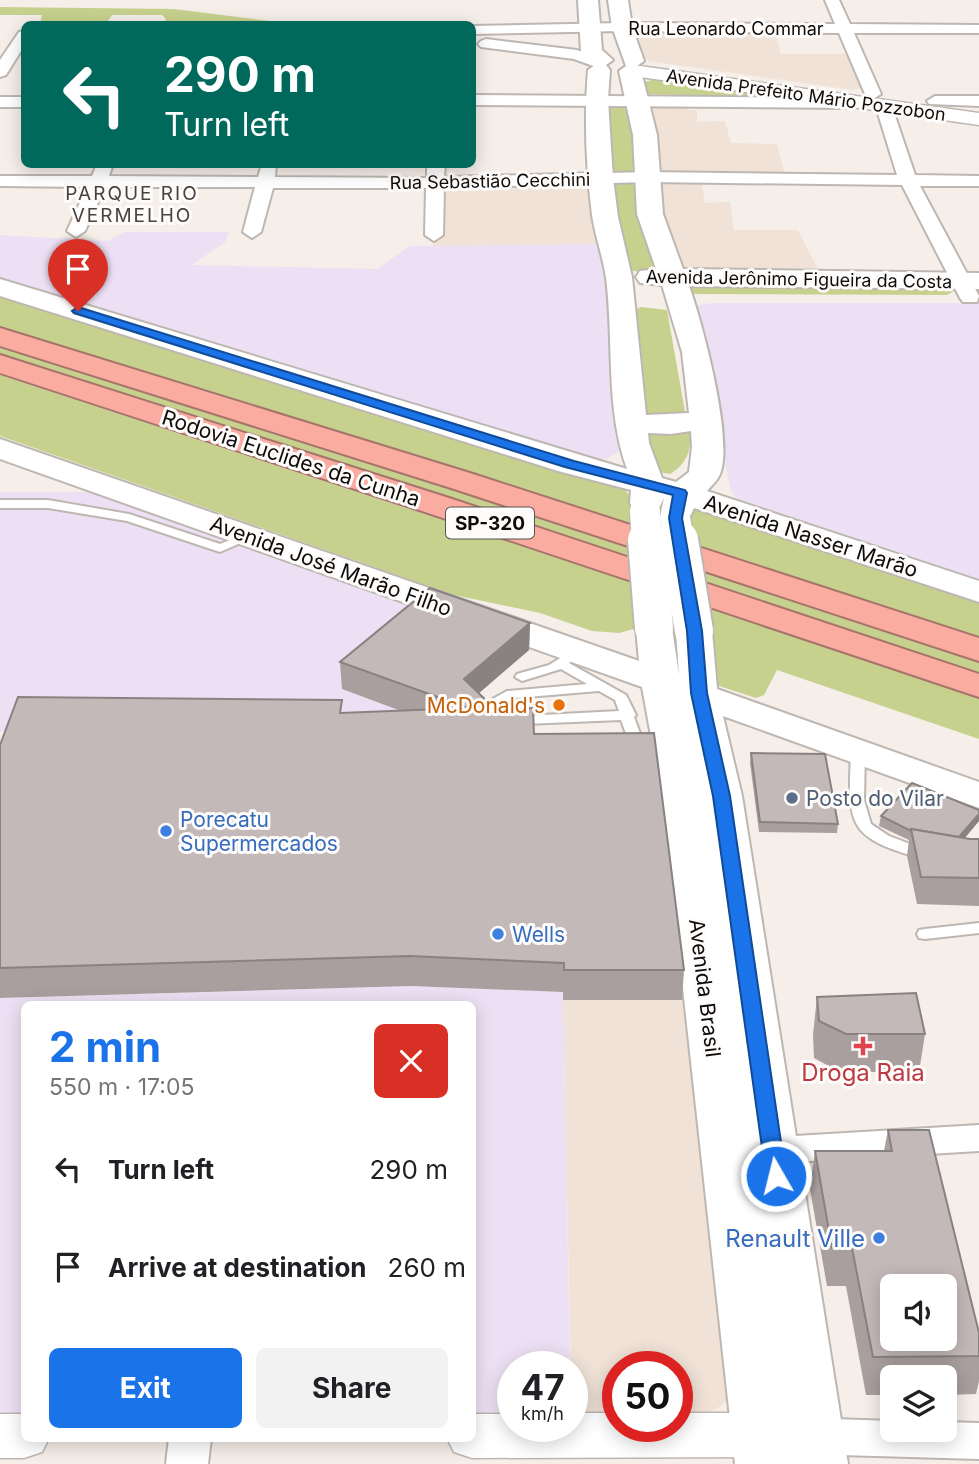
<!DOCTYPE html>
<html lang="en">
<head>
<meta charset="utf-8">
<style>
  body { margin:0; font-family:Inter,sans-serif; background:#f2f2f2; color:#202124; height:100vh; display:flex; flex-direction:column; font-size:26px; white-space:nowrap }
  * { box-sizing:border-box; margin:0 }
  p { font-size:23px; color:#757577 }
  .icon { flex:none; width:38px; height:38px; fill:none; stroke:currentColor; stroke-width:2; stroke-linecap:round; stroke-linejoin:round }
  .map { position:relative; flex:1; overflow:hidden }
  .sheet { position:absolute; left:21px; top:1001px; width:455px; height:441px; display:flex; flex-direction:column; background:#fff; border-radius:10px; box-shadow:0 4px 18px #0003 }
  .sheet>* { flex:none }
  .banner { position:absolute; left:21px; top:21px; width:455px; height:147px; border-radius:10px; box-shadow:0 4px 18px #0003; background:#00695c; color:#fff; overflow:hidden }
  .tools { position:absolute; left:880px; top:1274px; display:grid; gap:14px }
  .tools a { display:grid; place-items:center; width:77px; height:77px; border-radius:10px; background:#fff; box-shadow:0 4px 18px #0003; font-size:35px }
  .speed { position:absolute; left:497px; top:1351px; display:flex; gap:14px; font-size:35px; font-weight:700; text-align:center }
  .speed>* { display:grid; place-content:center; width:91px; height:91px; border-radius:50%; background:#fff; box-shadow:0 4px 18px #0003; line-height:1 }
  .speed small { font-size:18px; font-weight:400 }
  .speed .limit { border:10px solid #d22; background:#fff; color:#111 }
  .pin { position:absolute; display:grid; place-items:center; width:60px; height:60px; color:#fff; margin:-72px -30px; border-radius:50% 50% 50% 0; rotate:-45deg; box-shadow:0 0 7px #0007 }
  .pin .icon { rotate:45deg }
  .me { position:absolute; width:77px; margin:-38px; rotate:352deg; stroke-linejoin:round; filter:drop-shadow(0 0 5px #0008) }
  .turn { display:flex; align-items:center; gap:24px; height:147px; padding:0 28px; font-size:32px }
  .turn .icon { width:91px; height:91px; stroke-width:2.5 }
  .turn b { display:block; font-size:49px; line-height:60px }
  .round { display:grid; place-items:center; flex:none; width:74px; height:74px; border-radius:10px; background:#f2f2f2 }
  .overview { display:flex; align-items:center; justify-content:space-between; height:119px; padding:0 28px }
  h1 { font-size:42px; font-weight:700; line-height:52px; color:#1a73e8 }
  .button { display:flex; gap:14px; margin-top:auto; padding:14px 28px }
  .button a { flex:1; height:80px; border-radius:10px; background:#1a73e8; color:#fff; font-size:28px; font-weight:700; line-height:80px; text-align:center }
  .button a+a { background:#f2f2f2; color:#202124 }
  ul { padding:0; list-style:none }
  li { display:flex; align-items:center; gap:21px; height:98px; padding:0 28px }
  li div { flex:1 }
  li b { display:block; font-size:26px }
  li em { font-style:normal }
  .map>svg:first-child { display:block }
  .built { fill:#f0e2d7 }
  .industrial { fill:#ede0f4 }
  .green { fill:#c7d18e }
  .lines { fill:none; stroke-linecap:round; stroke-linejoin:round }
  .service-casing { stroke:#beb7b1; stroke-width:4 }
  .minor-casing { stroke:#beb7b1; stroke-width:4 }
  .tertiary-casing { stroke:#beb7b1; stroke-width:3 }
  .secondary-casing { stroke:#beb7b1; stroke-width:4 }
  .motorway-casing { stroke:#a7746c; stroke-width:4 }
  .service { fill:#fff; fill-rule:evenodd }
  .minor { fill:#fff; fill-rule:evenodd }
  .tertiary { fill:#fff; fill-rule:evenodd }
  .secondary { fill:#fff; fill-rule:evenodd }
  .motorway { fill:#faaca1; fill-rule:evenodd }
  .secondary-bridge-far1-casing { stroke:#beb7b1; stroke-width:32; stroke-linecap:butt }
  .secondary-bridge-casing { stroke:#beb7b1; stroke-width:42; stroke-linecap:butt }
  .secondary-bridge-far1 { stroke:#fff; stroke-width:30 }
  .secondary-bridge { stroke:#fff; stroke-width:38 }
  .wall { fill:#a89f9e }
  .shaded-wall { fill:#888281 }
  .building { fill:#c3b9b8; stroke:#888281; stroke-width:2; fill-rule:evenodd }
  .route { fill:#1a73e8; stroke:#114b97; stroke-width:2 }
  .food-dot { fill:#e8710a; stroke:#fefcfb; stroke-width:2.5 }
  .service-dot { fill:#5c6f8a; stroke:#fefcfb; stroke-width:2.5 }
  .shop-dot { fill:#3f7fe0; stroke:#fefcfb; stroke-width:2.5 }
  .health-dot { fill:#e0444e; stroke:#fefcfb; stroke-width:2.5 }
  .labels { text-anchor:middle; dominant-baseline:central; stroke-width:6; stroke-linejoin:round; paint-order:stroke }
  .far-street-label { font-size:18px; fill:#0e0c0a; stroke:#fefcfb }
  .far-neighbourhood-label { font-size:19px; letter-spacing:2px; fill:#49423e; stroke:#fefcfb }
  .shield { fill:#fefcfb; stroke:#565452; stroke-width:2 }
  .shield-label { font-size:19px; font-weight:bold; fill:#0e0c0a }
  .street-label { font-size:21px; fill:#0e0c0a; stroke:#fefcfb }
  .food-label { font-size:21px; fill:#c56008; stroke:#fefcfb; text-anchor:end }
  .service-label { font-size:21px; fill:#4e5e75; stroke:#fefcfb; text-anchor:start }
  .shop-label { font-size:21px; fill:#366cbe; stroke:#fefcfb; text-anchor:start }
  .near-health-label { font-size:24px; fill:#be3a42; stroke:#fefcfb }
  .near-shop-label { font-size:24px; fill:#366cbe; stroke:#fefcfb; text-anchor:end }
</style>
</head>
<body>
<div class="map">
<svg width="979" height="1464" viewBox="0 0 979 1464">
  <rect width="100%" height="100%" fill="#f6eee8"/>
  <g class="built">
    <polygon points="644,31 774,31 781,54 848,54 864,87 853,90 649,61 640,56 634,34"/>
    <polygon points="690,102 688,110 697,110 697,122 725,121 731,143 777,144 785,176 667,175 657,171 650,105"/>
    <polygon points="669,179 701,180 705,203 730,202 734,230 798,230 821,275 684,270 658,213 657,183"/>
    <polygon points="585,181 592,185 600,244 433,246 434,237 443,235 446,190 454,186"/>
    <polygon points="563,1000 683,1000 727,1401 705,1417 677,1417 677,1367 618,1367 618,1417 572,1417"/>
  </g>
  <g class="industrial">
    <polygon points="124,232 229,232 225,242 192,265 377,269 410,246 600,244 607,275 622,450 606,459 583,461 0,282 0,235 108,241"/>
    <polygon points="712,303 979,303 979,583 751,507 736,498 730,488 696,310 698,305"/>
    <polygon points="0,492 109,492 437,609 342,689 418,717 23,725 0,732"/>
    <polygon points="411,986 563,992 570,1367 513,1367 513,1417 473,1418 472,1004 24,1004 24,1419 0,1419 0,998"/>
  </g>
  <g class="green">
    <polygon points="0,7 174,9 295,24 163,24 166,19 162,15 112,15 108,21 123,24 40,24 42,15 0,15"/>
    <polygon points="658,78 783,96 785,98 647,94 645,82"/>
    <polygon points="609,104 630,106 639,170 616,173 609,171 604,107"/>
    <path d="M617,182L638,184L660,268C648,274 637,273 625,268L609,185Z"/>
    <polygon points="685,285 950,285 954,291 947,295 695,294 686,292"/>
    <polygon points="0,293 624,489 633,499 635,530 0,332"/>
    <polygon points="641,307 667,310 685,412 682,416 649,416 644,412 631,311"/>
    <polygon points="0,341 637,541 638,560 0,357"/>
    <polygon points="0,375 641,585 637,628 619,633 592,631 540,613 454,595 0,436"/>
    <path d="M646,428H688C694,447 687,464 670,474L652,471Z"/>
    <polygon points="689,509 704,511 979,601 979,642 695,551"/>
    <polygon points="697,564 979,655 979,674 699,582"/>
    <polygon points="702,602 979,696 979,739 777,670 764,695 756,698 716,685"/>
  </g>
  <g class="lines">
    <g class="service-casing">
      <g id="service">
        <polygon points="0,500 48,500 129,514 220,544 248,533 254,537 220,552 127,521 48,508 0,508"/>
        <path d="M567,654L574,658L569,663L626,695L636,715L634,717L642,739L636,747L625,748L618,744L628,739L621,720L500,725L495,724L484,714L489,701L507,691L587,684L561,669L522,681L515,677L517,674L549,665ZM599,691L615,700L619,711L503,717L498,713L500,706L515,698Z"/>
        <path d="M858,747L865,751L864,800L871,824L889,836L929,851L932,854L929,857L924,859C846,838 848,825 851,751Z"/>
        <polygon points="979,923 979,933 925,939 919,938 917,934 919,930 925,929"/>
      </g>
    </g>
    <g class="minor-casing">
      <g id="minor">
        <polygon points="825,0 839,0 850,24 979,25 979,33 854,33 881,94 873,99 865,94 839,33 622,31 472,34 472,26 622,23 835,24"/>
        <polygon points="24,31 24,46 6,75 0,77 0,60 19,32"/>
        <polygon points="486,39 577,50 601,59 604,62 596,67 574,59 481,47 478,44 481,41"/>
        <polygon points="472,95 855,98 863,103 855,108 472,105"/>
        <polygon points="935,96 979,96 979,106 929,104 927,101"/>
        <rect x="0" y="97" width="24" height="10"/>
        <polygon points="884,102 892,107 915,175 979,176 979,186 920,186 979,296 977,302 963,302 960,298 902,185 647,182 444,188 443,235 434,241 425,235 426,188 273,188 261,232 252,238 243,232 255,187 105,187 85,231 76,237 67,231 87,187 0,186 0,176 92,176 97,164 113,164 109,176 258,177 262,164 276,164 275,177 427,178 427,164 445,164 444,177 647,172 897,175 876,107"/>
        <polygon points="979,1125 979,1151 762,1164 749,1161 744,1151 749,1141 762,1138"/>
        <polygon points="805,1418 892,1421 892,1430 945,1430 945,1422 979,1423 979,1459 805,1454 790,1449 784,1436 790,1423"/>
        <polygon points="169,1438 211,1438 208,1464 166,1464"/>
      </g>
    </g>
    <g class="tertiary-casing">
      <g id="tertiary">
        <polygon points="633,65 979,113 979,125 626,75 623,71 626,67"/>
        <polygon points="572,1413 618,1413 618,1426 677,1426 677,1413 761,1413 779,1419 787,1435 779,1451 761,1457 472,1458 454,1452 447,1438 472,1438 472,1414 513,1414 513,1426 572,1426"/>
        <polygon points="0,1414 24,1414 24,1438 49,1438 42,1452 24,1458 0,1458"/>
      </g>
    </g>
    <g class="secondary-casing">
      <g id="secondary">
        <path d="M578,0H598L602,50L613,60L606,65L610,70L608,100L613,178L618,217L632,277L646,415L689,413L682,352L662,285L640,283L636,277L640,271L656,269L637,214L633,135L619,71L626,66L612,27L608,0H628L632,27L644,61L637,66L641,71L657,135L663,214L683,269L979,273V289L689,286C702,321 734,440 720,474C718,480 711,486 707,491L979,581V602L694,508L689,519L677,522L665,519L661,512L664,498L658,510L646,513L634,510L630,503L631,490L558,471L0,296V279L627,469C605,409 614,341 606,278C603,257 595,236 592,215C586,167 584,118 588,70L595,65L581,52ZM691,431L692,447L689,472L676,482L662,478L649,443L648,433L671,434Z"/>
        <polygon points="0,439 639,661 636,628 641,620 654,617 667,620 672,628 679,675 676,631 681,623 694,620 707,623 712,631 717,689 979,782 979,808 723,716 742,796 848,1464 735,1464 662,796 642,687 0,459"/>
      </g>
    </g>
    <g class="motorway-casing">
      <g id="motorway">
        <polygon points="0,328 473,474 979,638 979,661 451,488 0,346"/>
        <polygon points="0,355 449,498 979,674 979,697 425,512 0,373"/>
      </g>
    </g>
    <use href="#service" class="service"/>
    <use href="#minor" class="minor"/>
    <use href="#tertiary" class="tertiary"/>
    <use href="#secondary" class="secondary"/>
    <use href="#motorway" class="motorway"/>
    <g class="secondary-bridge-far1-casing">
      <g id="secondary-bridge-far1">
        <polyline points="645,512 647,542"/>
        <polyline points="675,518 679,542"/>
      </g>
    </g>
    <g class="secondary-bridge-casing">
      <g id="secondary-bridge">
        <polyline points="647,540 654,628"/>
        <polyline points="679,540 694,631"/>
      </g>
    </g>
    <use href="#secondary-bridge-far1" class="secondary-bridge-far1"/>
    <use href="#secondary-bridge" class="secondary-bridge"/>
  </g>
  <g class="wall">
    <polygon points="530,623 529,650 479,693 495,709 534,734 684,970 682,1000 563,1000 563,992 411,986 0,998 0,745 343,713 401,711 342,689 340,662"/>
    <polygon points="751,753 838,824 837,833 759,832 750,763"/>
    <polygon points="979,810 979,821 965,838 979,839 979,906 917,904 907,856 909,840 879,826 881,816"/>
    <polygon points="817,997 925,1034 919,1072 840,1072 814,1058 813,1035"/>
    <polygon points="888,1130 979,1333 979,1381 976,1394 945,1395 945,1377 892,1377 892,1395 866,1395 846,1286 827,1286 810,1189 815,1151 884,1151"/>
  </g>
  <g class="shaded-wall">
    <polygon points="530,623 529,650 464,706 464,679"/>
    <polygon points="979,814 979,821 954,850 955,841"/>
  </g>
  <g class="building">
    <polygon points="430,588 530,623 464,679 495,709 533,708 534,734 654,733 684,970 564,970 564,963 410,956 0,968 0,745 18,697 342,700 340,713 468,708 340,662"/>
    <polygon points="751,753 825,754 838,824 760,822"/>
    <polygon points="912,783 979,810 979,814 959,837 911,829 911,831 881,816"/>
    <polygon points="911,829 970,839 979,839 979,878 921,877"/>
    <polygon points="916,993 925,1034 846,1034 819,1021 817,997"/>
    <path d="M888,1130H929L979,1333V1356L873,1357L852,1248H832L815,1151H892ZM892,1286H945V1339H892Z"/>
  </g>
  <polygon class="route" points="78,307 574,461 685,490 687,493 682,518 702,631 707,693 730,796 786,1176 783,1182 776,1184 769,1182 766,1176 713,796 691,693 687,631 669,518 673,495 565,467 74,313 72,311"/>
  <circle class="food-dot" cx="559" cy="705" r="7"/>
  <circle class="service-dot" cx="792" cy="798" r="7"/>
  <g class="shop-dot">
    <circle cx="166" cy="831" r="7"/>
    <circle cx="498" cy="934" r="7"/>
    <circle cx="879" cy="1238" r="7"/>
  </g>
  <path class="health-dot" d="M859.5 1035.5h7v7h7v7h-7v7h-7v-7h-7v-7h7z"/>
  <g class="labels">
    <g class="far-street-label">
      <text x="726" y="28">Rua Leonardo Commar</text>
      <text transform="translate(806 95) rotate(8)">Avenida Prefeito Mário Pozzobon</text>
      <text transform="translate(490 181) rotate(-1)">Rua Sebastião Cecchini</text>
      <text transform="translate(799 279) rotate(1)">Avenida Jerônimo Figueira da Costa</text>
    </g>
    <g class="far-neighbourhood-label">
      <text x="132" y="193">PARQUE RIO<tspan x="132" dy="22">VERMELHO</tspan></text>
    </g>
    <rect class="shield" x="446" y="507.5" width="88" height="31" rx="5"/>
    <g class="shield-label">
      <text x="490" y="523">SP-320</text>
    </g>
    <g class="street-label">
      <text transform="translate(291 458) rotate(18)">Rodovia Euclides da Cunha</text>
      <text transform="translate(811 536) rotate(18)">Avenida Nasser Marão</text>
      <text transform="translate(331 566) rotate(20)">Avenida José Marão Filho</text>
      <text transform="translate(705 988) rotate(83)">Avenida Brasil</text>
    </g>
    <g class="food-label">
      <text x="545" y="705">McDonald's</text>
    </g>
    <g class="service-label">
      <text x="806" y="798">Posto do Vilar</text>
    </g>
    <g class="shop-label">
      <text x="180" y="819">Porecatu<tspan x="180" dy="24">Supermercados</tspan></text>
      <text x="512" y="934">Wells</text>
    </g>
    <g class="near-health-label">
      <text x="863" y="1072">Droga Raia</text>
    </g>
    <g class="near-shop-label">
      <text x="865" y="1238">Renault Ville</text>
    </g>
  </g>
</svg>
<div class="tools">
<a><svg class="icon" aria-label="sound" viewBox="0 0 24 24"><path d="M4 9h4l5-4v14l-5-4H4zM17 9q2 3 0 6"/></svg></a>
<a><svg class="icon" aria-label="layers" viewBox="0 0 24 24"><path d="M12 4l9 5-9 5-9-5zM3 14l9 5 9-5"/></svg></a>
</div>
<div class="speed"><div>47<small>km/h</small></div><div class="limit">50</div></div>
<div class="pin" style="left:78px;top:311px;background:#d93025"><svg class="icon" aria-label="arrive" viewBox="0 0 24 24"><path d="M6 21V4h12l-3 4 3 4H6"/></svg></div>
<svg class="me" style="left:776px;top:1176px" viewBox="-20 -20 40 40"><circle r="17" fill="#1a73e8" stroke="#fff" stroke-width="3"/><path d="M0-11L8 9 0 5-8 9z" fill="#fff"/></svg>
<div class="banner">
<div class="turn"><svg class="icon" aria-label="left" viewBox="0 0 24 24"><path d="M17 20v-9H6M10 6l-5 5 5 5"/></svg><div><b>290 m</b>Turn left</div></div>
</div>
<section class="sheet">
<div class="overview"><div><h1>2 min</h1><p>550 m · 17:05</p></div><a class="round" style="background:#d93025;color:#fff"><svg class="icon" aria-label="close" viewBox="0 0 24 24"><path d="M6 6l12 12M18 6L6 18"/></svg></a></div>
<ul>
<li><svg class="icon" aria-label="left" viewBox="0 0 24 24"><path d="M17 20v-9H6M10 6l-5 5 5 5"/></svg><div><b>Turn left</b></div><em>290 m</em></li>
<li><svg class="icon" aria-label="arrive" viewBox="0 0 24 24"><path d="M6 21V4h12l-3 4 3 4H6"/></svg><div><b>Arrive at destination</b></div><em>260 m</em></li>
</ul>
<div class="button"><a>Exit</a><a>Share</a></div>
</section>
</div>
</body>
</html>
